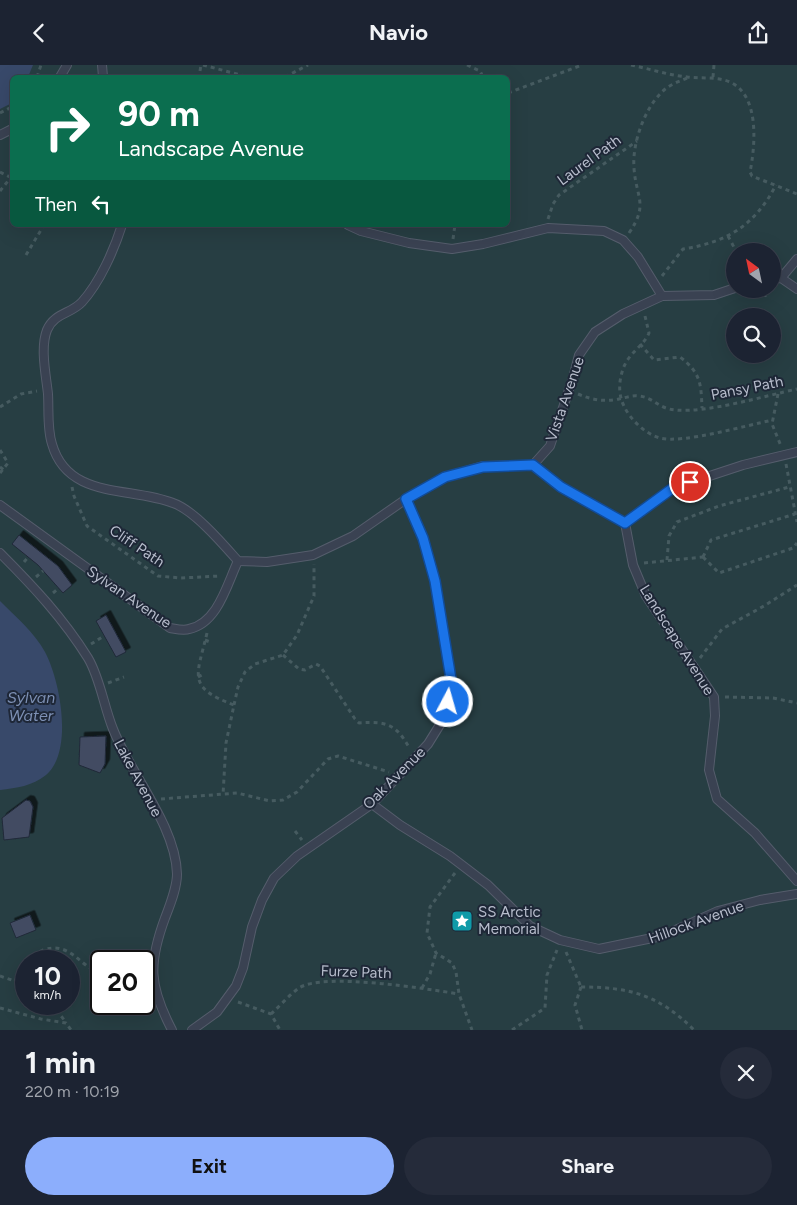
<!DOCTYPE html>
<html lang="en">
<head>
<meta charset="utf-8">
<style>
  body { margin:0; font-family:Figtree,sans-serif; background:#252b3a; color:#f1f3f6; height:100vh; display:flex; flex-direction:column; font-size:19px; white-space:nowrap }
  * { box-sizing:border-box; margin:0 }
  p { font-size:16px; color:#a0a4ac }
  .icon { flex:none; width:28px; height:28px; fill:none; stroke:currentColor; stroke-width:2; stroke-linecap:round; stroke-linejoin:round }
  .map { position:relative; height:965px; overflow:hidden }
  .sheet { display:flex; flex-direction:column; background:#1c2332; flex:1 }
  .sheet>* { flex:none }
  .hud { position:absolute; left:10px; top:10px; width:500px; height:152px; border-radius:8px; box-shadow:0 5px 20px #0002,0 0 0 1px #3a404d; background:#0b6e4f; color:#fff; overflow:hidden }
  .needle { width:32px; rotate:327deg }
  .tools { position:absolute; left:726px; top:178px; display:grid; gap:10px }
  .tools a { display:grid; place-items:center; width:55px; height:55px; border-radius:50%; background:#1c2332; box-shadow:0 5px 20px #0002,0 0 0 1px #3a404d; font-size:25px }
  .speed { position:absolute; left:15px; top:885px; display:flex; gap:10px; font-size:25px; font-weight:700; text-align:center }
  .speed>* { display:grid; place-content:center; width:65px; height:65px; border-radius:50%; background:#1c2332; box-shadow:0 5px 20px #0002,0 0 0 1px #3a404d; line-height:1 }
  .speed small { font-size:12px; font-weight:400 }
  .speed .limit { border:2px solid #111; border-radius:8px; background:#fff; color:#111 }
  .pin { position:absolute; display:grid; place-items:center; width:42px; height:42px; color:#fff; margin:-21px; border:2px solid #fff; border-radius:50%; box-shadow:0 1px 5px #0007 }
  .me { position:absolute; width:55px; margin:-28px; rotate:6deg; stroke-linejoin:round; filter:drop-shadow(0 0 4px #0008) }
  .turn { display:flex; align-items:center; gap:18px; height:105px; padding:0 25px; font-size:22px }
  .turn .icon { width:65px; height:65px; stroke-width:2.5 }
  .turn b { display:block; font-size:35px; line-height:42px }
  .then { display:flex; align-items:center; height:48px; padding:0 25px; background:#0003; gap:10px; font-size:19px }
  .round { display:grid; place-items:center; flex:none; width:52px; height:52px; border-radius:26px; background:#252b3a }
  .summary { display:flex; align-items:center; justify-content:space-between; height:85px; padding:0 25px }
  h1 { font-size:30px; font-weight:700; line-height:38px }
  .button { display:flex; gap:10px; margin-top:auto; padding:10px 25px }
  .button a { flex:1; height:58px; border-radius:30px; background:#8caefc; color:#111; font-size:20px; font-weight:700; line-height:58px; text-align:center }
  .button a+a { background:#252b3a; color:#f1f3f6 }
  header { display:flex; justify-content:space-between; align-items:center; height:65px; padding:0 25px; background:#1c2332; font-size:22px; font-weight:700 }
  .map>svg:first-child { display:block }
  .green { fill:#273e43; fill-rule:evenodd }
  .water { fill:#38496a }
  .building { fill:#424c62; stroke:#202939; filter:url(#shadow) }
  .lines { fill:none; stroke-linecap:round; stroke-linejoin:round }
  .lane-casing { stroke:#555d6c; stroke-width:10 }
  .path { stroke:#465b60; stroke-width:3; stroke-dasharray:4 4; stroke-linecap:butt }
  .lane { stroke:#3a4252; stroke-width:8 }
  .route-casing { stroke:#114b97; stroke-width:12 }
  .route { stroke:#1a73e8; stroke-width:9 }
  .labels { text-anchor:middle; dominant-baseline:central; stroke-width:4; stroke-linejoin:round; paint-order:stroke }
  .street-label { font-size:15px; fill:#b7bdcc; stroke:#1e2737 }
  .poi-label { font-size:15px; fill:#b7bdcc; stroke:#1e2737; text-anchor:start }
  .water-label { font-size:16px; font-style:italic; fill:#7d90b4; stroke:#1e2737 }
</style>
</head>
<body>
<header><svg class="icon" aria-label="back" viewBox="0 0 24 24"><path d="M15 5l-7 7 7 7"/></svg>Navio<svg class="icon" aria-label="share" viewBox="0 0 24 24"><path d="M12 15V3M7 8l5-5 5 5M5 13v7h14v-7"/></svg></header>
<div class="map">
<svg width="797" height="965" viewBox="0 0 797 965">
  <defs>
    <filter id="shadow"><feDropShadow dx="4.5" dy="-4.5" stdDeviation="0" flood-color="#0009"/></filter>
  </defs>
  <rect width="100%" height="100%" fill="#252f42"/>
  <path class="green" d="M0,0H797V965H0ZM12,12H508V160H12ZM735,186H772V224H735ZM735,251H772V289H735ZM26,896H69V939H26ZM101,896H144V939H101Z"/>
  <g class="water">
    <polygon points="0,0 33,0 28,12 12,12 12,38 0,44"/>
    <path d="M0,536C15,551 35,568 45,587C60,615 74,686 46,710C32,721 17,723 0,725Z"/>
  </g>
  <g class="building">
    <polygon points="19,470 58,501 72,520 63,528 38,500 12,479"/>
    <polygon points="106,550 126,587 116,592 96,556"/>
    <polygon points="106,671 105,699 100,708 79,700 80,672"/>
    <polygon points="26,735 30,736 33,742 29,772 4,775 2,753"/>
    <polygon points="30,850 36,865 16,873 10,858"/>
  </g>
  <g class="lines">
    <g class="lane-casing">
      <g id="lane">
        <polyline points="102,0 103,12"/>
        <polyline points="60,12 67,0"/>
        <polyline points="0,70 12,64"/>
        <path d="M122,160C114,185 100,217 82,237C71,249 54,248 47,265C40,283 46,310 48,329C49,345 47,364 52,379C68,435 130,421 173,438C194,445 223,479 238,496L267,497L313,490L353,471L406,434L445,412L483,401L533,400L561,422L625,458L633,500L646,531L714,632L715,651L709,705L717,734L755,768L797,816"/>
        <polyline points="348,160 361,166 409,178 452,184 483,179 548,163 604,166 623,175 638,192 662,231"/>
        <polyline points="781,213 797,194"/>
        <polyline points="772,214 781,213 797,224"/>
        <polyline points="533,400 550,381 573,313 579,290 595,267 623,249 662,231 714,230 735,223"/>
        <path d="M0,440L170,563C176,564 184,566 189,564C218,558 227,519 238,496"/>
        <polyline points="625,458 673,423 743,400 797,387"/>
        <path d="M0,488C33,521 63,553 88,593C100,613 104,642 113,664C130,708 176,761 177,809C177,823 170,840 165,853C148,899 149,921 172,965"/>
        <polyline points="372,739 400,760 450,791 488,820 530,861 560,875 599,884 662,871 718,846 760,835 797,829"/>
        <polyline points="192,965 217,947 236,921 243,903 252,862 262,835 274,813 297,791 372,739 428,679 441,658 448,637 451,614 435,516 423,473 406,434"/>
      </g>
    </g>
    <g class="path">
      <polyline points="203,0 248,12"/>
      <polyline points="467,0 480,6 483,12"/>
      <path d="M631,0C650,4 668,10 687,12C703,14 718,11 732,18C760,33 755,82 750,107L752,111L797,129"/>
      <polyline points="200,6 201,0"/>
      <polyline points="37,12 41,0"/>
      <polyline points="285,12 308,0"/>
      <polyline points="713,12 714,0"/>
      <polyline points="508,28 582,0"/>
      <polyline points="0,48 12,42"/>
      <polyline points="0,107 10,112"/>
      <polyline points="0,126 12,111"/>
      <polyline points="548,154 553,139 559,130 637,76"/>
      <path d="M629,168C649,139 636,133 634,103C632,79 644,45 661,28C668,20 678,17 687,13"/>
      <polyline points="728,171 736,186"/>
      <polyline points="453,174 455,160"/>
      <polyline points="26,190 44,160"/>
      <path d="M662,211L683,184C728,177 755,160 776,120"/>
      <polyline points="765,232 765,224"/>
      <path d="M645,251L649,268C643,282 629,287 623,304C617,322 619,336 630,351C638,361 647,369 660,373C683,379 747,360 773,355"/>
      <path d="M640,279L654,295L680,292C701,308 701,319 702,343"/>
      <path d="M578,329C592,335 604,337 619,334C625,333 632,330 638,331C654,332 658,344 676,345C707,348 765,331 797,324"/>
      <polyline points="778,329 772,359 781,381"/>
      <polyline points="0,342 21,329 37,326"/>
      <polyline points="0,385 8,398 0,408"/>
      <polyline points="786,399 797,457"/>
      <polyline points="0,402 4,405"/>
      <polyline points="72,422 74,431 87,461 158,511 181,513 220,511"/>
      <polyline points="703,492 711,475 795,449"/>
      <polyline points="703,492 719,508 793,483 797,478"/>
      <polyline points="667,495 669,471 677,457 719,441 789,422"/>
      <polyline points="24,497 29,491"/>
      <polyline points="644,498 703,492"/>
      <polyline points="36,512 43,506"/>
      <polyline points="53,528 59,523"/>
      <path d="M207,568C197,611 186,622 234,640L226,678L223,730"/>
      <polyline points="205,575 210,577"/>
      <polyline points="91,579 104,571"/>
      <path d="M283,590L299,604L305,605L316,599L320,601L355,654L359,658C387,656 396,659 410,684"/>
      <polyline points="700,593 722,564 764,541 797,520"/>
      <polyline points="198,612 204,609"/>
      <polyline points="108,618 124,612"/>
      <polyline points="725,632 773,633 797,638"/>
      <polyline points="234,640 238,622 245,607 255,599 283,590 297,570 314,531 314,499"/>
      <polyline points="161,734 237,728 270,736 283,735 297,727 328,694 338,691 389,707"/>
      <polyline points="295,766 302,775"/>
      <polyline points="455,808 430,842 427,868 436,888 452,898 456,907 459,929 472,965"/>
      <polyline points="566,887 581,922"/>
      <path d="M27,896C31,891 37,888 43,885C70,876 78,900 101,909"/>
      <polyline points="0,911 26,920"/>
      <polyline points="15,916 26,897"/>
      <path d="M581,922C630,922 659,930 694,965"/>
      <polyline points="581,922 575,940 582,965"/>
      <polyline points="422,923 430,909 436,888"/>
      <polyline points="238,937 271,949 280,965"/>
      <polyline points="51,939 66,957"/>
      <polyline points="0,943 41,954 66,958 71,965"/>
      <path d="M271,949C280,941 289,930 299,923C323,907 428,924 459,929"/>
      <polyline points="512,965 545,943 547,910 557,885"/>
    </g>
    <use href="#lane" class="lane"/>
  </g>
  <g class="lines">
    <g class="route-casing">
      <polyline id="route" points="448,637 451,614 435,516 423,473 406,434 445,412 483,402 533,400 561,422 625,458 673,423 690,417"/>
    </g>
    <use href="#route" class="route"/>
  </g>
  <defs>
    <g id="sight-square" transform="scale(1.125)"><rect x="-9" y="-9" width="18" height="18" rx="4" fill="#0f9aa8" stroke="#1e2737"/><path d="M0-6L1.8-2.2L6-1.7L2.9 1.2L3.7 5.4L0 3.3L-3.7 5.4L-2.9 1.2L-6-1.7L-1.8-2.2Z" fill="#fff"/></g>
  </defs>
  <g fill-rule="evenodd">
    <use href="#sight-square" x="462" y="856"/>
  </g>
  <g class="labels">
    <g class="street-label">
      <text transform="translate(589 95) rotate(-36)">Laurel Path</text>
      <text transform="translate(747 323) rotate(-11)">Pansy Path</text>
      <text transform="translate(565 334) rotate(-71)">Vista Avenue</text>
      <text transform="translate(137 481) rotate(34)">Cliff Path</text>
      <text transform="translate(129 532) rotate(34)">Sylvan Avenue</text>
      <text transform="translate(677 575) rotate(58)">Landscape Avenue</text>
      <text transform="translate(138 713) rotate(62)">Lake Avenue</text>
      <text transform="translate(394 713) rotate(-45)">Oak Avenue</text>
      <text transform="translate(696 857) rotate(-20)">Hillock Avenue</text>
      <text transform="translate(356 907) rotate(2)">Furze Path</text>
    </g>
    <g class="poi-label">
      <text x="478" y="847">SS Arctic<tspan x="478" dy="17">Memorial</tspan></text>
    </g>
    <g class="water-label">
      <text x="31" y="632">Sylvan<tspan x="31" dy="18">Water</tspan></text>
    </g>
  </g>
</svg>
<div class="tools">
<a><svg class="needle" viewBox="-14 -14 28 28"><path d="M0-13l5 13h-10z" fill="#e53935"/><path d="M0 13l5-13h-10z" fill="#a0a4ac"/></svg></a>
<a><svg class="icon" aria-label="search" viewBox="0 0 24 24"><circle cx="10" cy="10" r="6"/><path d="M15 15l6 6"/></svg></a>
</div>
<div class="speed"><div>10<small>km/h</small></div><div class="limit">20</div></div>
<div class="pin" style="left:690px;top:417px;background:#d93025"><svg class="icon" aria-label="arrive" viewBox="0 0 24 24"><path d="M6 21V4h12l-3 4 3 4H6"/></svg></div>
<svg class="me" style="left:448px;top:637px" viewBox="-20 -20 40 40"><circle r="17" fill="#1a73e8" stroke="#fff" stroke-width="3"/><path d="M0-11L8 9 0 5-8 9z" fill="#fff"/></svg>
<div class="hud">
<div class="turn"><svg class="icon" aria-label="right" viewBox="0 0 24 24"><path d="M7 20v-9h11M14 6l5 5-5 5"/></svg><div><b>90 m</b>Landscape Avenue</div></div>
<div class="then">Then<svg class="icon" aria-label="left" viewBox="0 0 24 24"><path d="M17 20v-9H6M10 6l-5 5 5 5"/></svg></div>
</div>
</div>
<section class="sheet">
<div class="summary"><div><h1>1 min</h1><p>220 m · 10:19</p></div><a class="round"><svg class="icon" aria-label="close" viewBox="0 0 24 24"><path d="M6 6l12 12M18 6L6 18"/></svg></a></div>
<div class="button"><a>Exit</a><a>Share</a></div>
</section>
</body>
</html>
